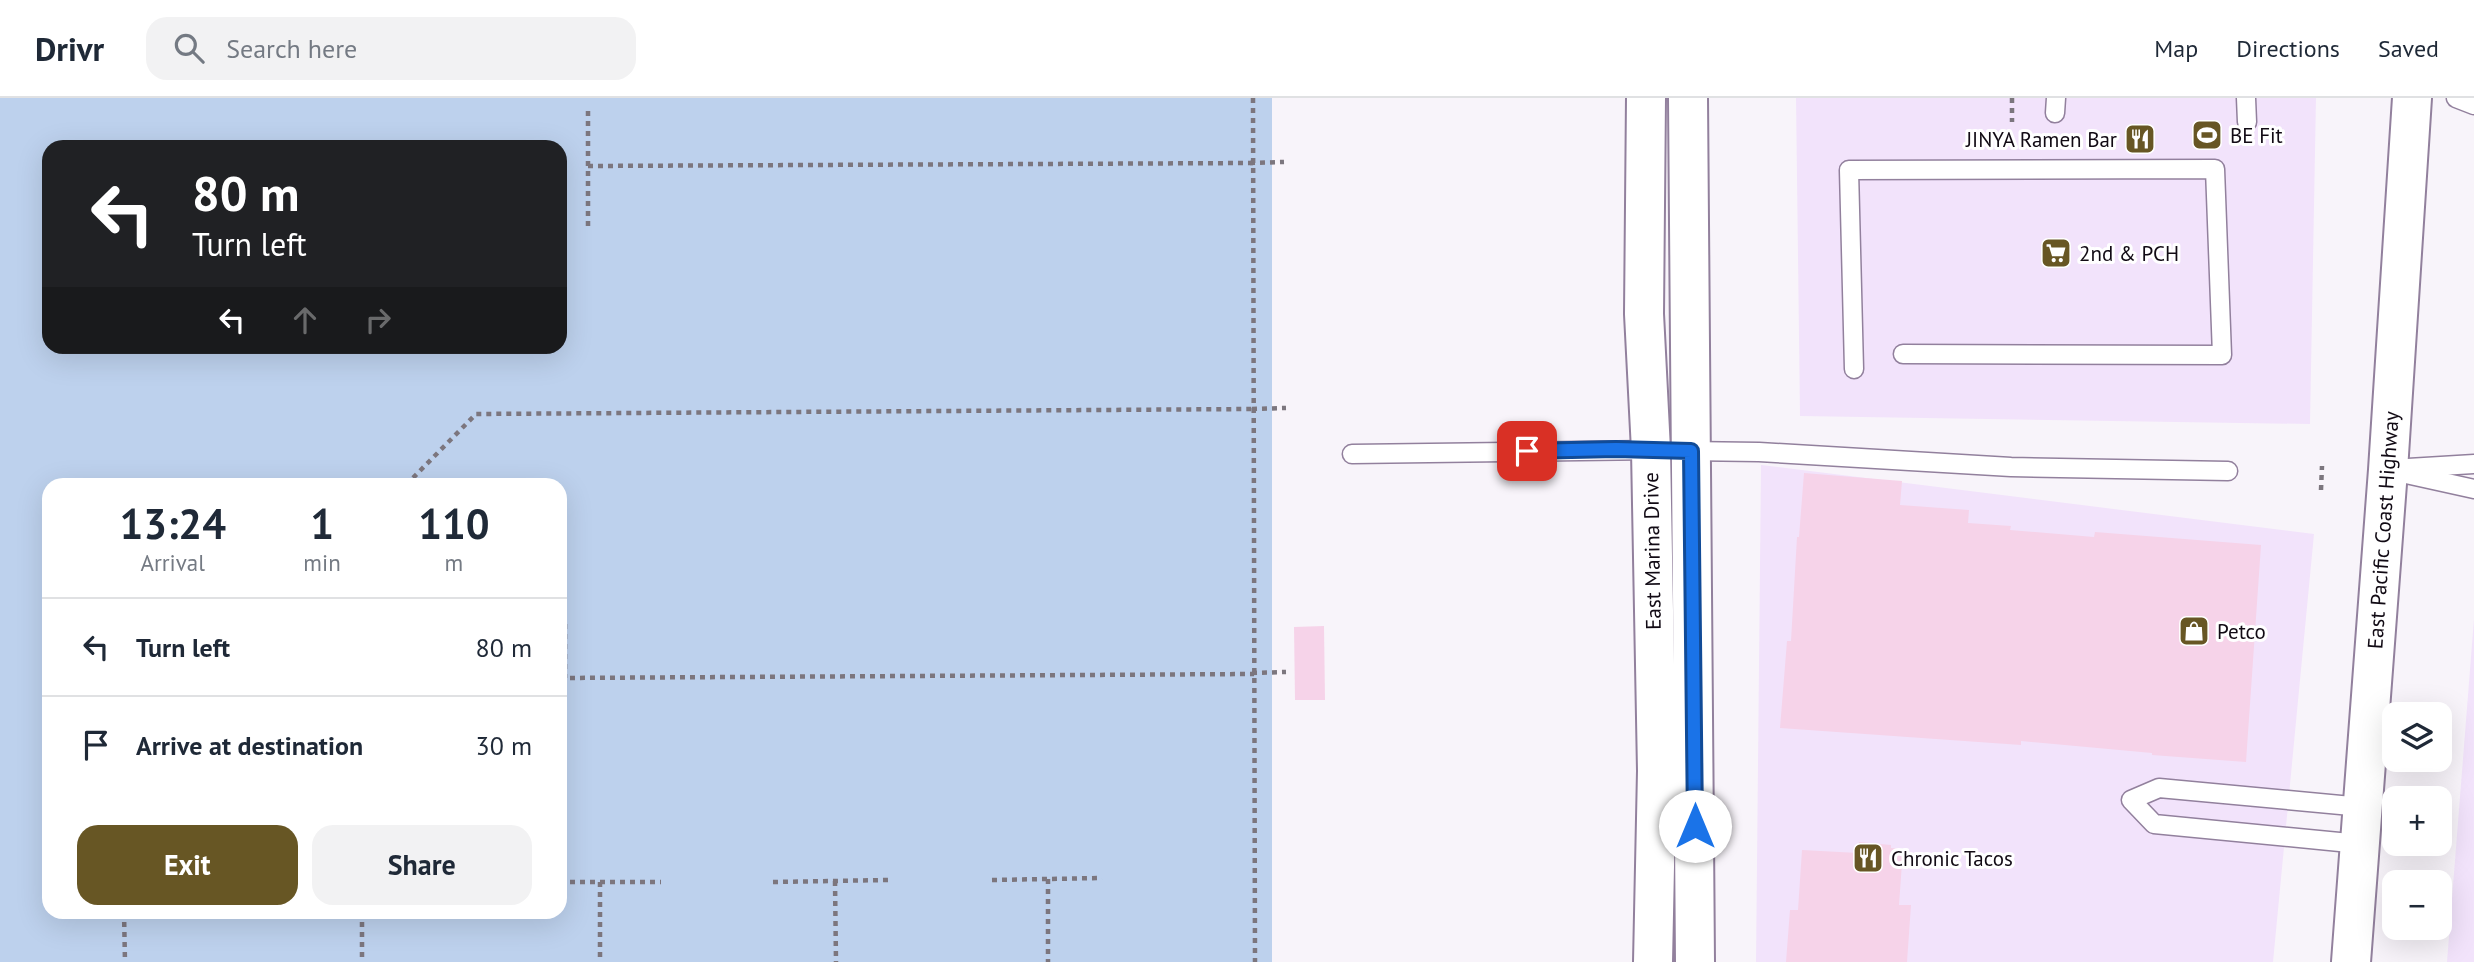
<!DOCTYPE html>
<html lang="en">
<head>
<meta charset="utf-8">
<style>
  body { margin:0; font-family:"PT Sans",sans-serif; background:#f2f2f3; color:#1f2937; height:100vh; display:flex; flex-direction:column; font-size:26px; white-space:nowrap }
  * { box-sizing:border-box; margin:0 }
  p { font-size:23px; color:#747a83 }
  .icon { flex:none; width:38px; height:38px; fill:none; stroke:currentColor; stroke-width:2; stroke-linecap:round; stroke-linejoin:round }
  .map { position:relative; flex:1; overflow:hidden }
  .drawer { position:absolute; left:42px; top:380px; width:525px; height:441px; display:flex; flex-direction:column; background:#fff; border-radius:21px; box-shadow:0 7px 28px #0002 }
  .drawer>* { flex:none }
  .hud { position:absolute; left:42px; top:42px; width:525px; height:214px; border-radius:21px; box-shadow:0 7px 28px #0002; background:#202124; color:#fff; overflow:hidden }
  .controls { position:absolute; left:2382px; top:604px; display:grid; gap:14px }
  .controls a { display:grid; place-items:center; width:70px; height:70px; border-radius:14px; background:#fff; box-shadow:0 7px 28px #0002; font-size:35px }
  .pin { position:absolute; display:grid; place-items:center; width:60px; height:60px; color:#fff; margin:-30px; border-radius:14px; box-shadow:0 4px 10px #0006 }
  .me { position:absolute; width:77px; margin:-38px; rotate:0deg; stroke-linejoin:round; filter:drop-shadow(0 0 5px #0008) }
  .turn { display:flex; align-items:center; gap:24px; height:147px; padding:0 35px; font-size:32px }
  .turn .icon { width:91px; height:91px; stroke-width:2.5 }
  .turn b { display:block; font-size:49px; line-height:60px }
  .lanes { display:flex; align-items:center; height:66px; padding:0 35px; background:#0003; justify-content:center; gap:35px; direction:ltr }
  .lanes .off { opacity:.35 }
  .eta { display:flex; justify-content:space-evenly; align-items:center; height:119px; text-align:center }
  .eta b { font-size:42px; font-weight:700; line-height:49px }
  .primary-button { display:flex; gap:14px; margin-top:auto; padding:14px 35px }
  .primary-button a { flex:1; height:80px; border-radius:21px; background:#675624; color:#fff; font-size:28px; font-weight:700; line-height:80px; text-align:center }
  .primary-button a+a { background:#f2f2f3; color:#1f2937 }
  ul { padding:0; list-style:none }
  li { display:flex; align-items:center; gap:21px; height:98px; padding:0 35px; border-top:2px solid #e0e1e3 }
  li div { flex:1 }
  li b { display:block; font-size:26px }
  li em { font-style:normal }
  header { display:flex; align-items:center; gap:42px; box-sizing:border-box; height:98px; padding:0 35px; background:#fff; border-bottom:2px solid #e0e1e3 }
  header strong { font-size:33px }
  nav { display:flex; gap:38px; margin-inline-start:auto; font-size:24px }
  .search { width:490px; height:63px; background:#f2f2f3; display:flex; align-items:center; gap:18px; box-sizing:border-box; padding:0 24px; border-radius:21px; color:#747a83; font-size:26px }
  .map>svg:first-child { display:block }
  .built { fill:#f2e3fb }
  .water { fill:#bdd1ed; fill-rule:evenodd }
  .building { fill:#f6d3e9 }
  .lines { fill:none; stroke-linecap:round; stroke-linejoin:round }
  .lane-casing { stroke:#92809d; stroke-width:21 }
  .secondary-casing { stroke:#92809d; stroke-width:42 }
  .highway-casing { stroke:#92809d; stroke-width:42 }
  .path { stroke:#7c767e; stroke-width:4.5; stroke-dasharray:5 5; stroke-linecap:butt }
  .lane { stroke:#fff; stroke-width:18 }
  .secondary { stroke:#fff; stroke-width:38 }
  .highway { stroke:#fff; stroke-width:38 }
  .route-casing { stroke:#114b97; stroke-width:18 }
  .route { stroke:#1a73e8; stroke-width:12 }
  .labels { text-anchor:middle; dominant-baseline:central; stroke-width:6; stroke-linejoin:round; paint-order:stroke }
  .poi-label { font-size:21px; fill:#110a14; stroke:#fff; text-anchor:start }
  .street-label { font-size:21px; fill:#110a14; stroke:#fff }
</style>
</head>
<body>
<header>
<strong>Drivr</strong>
<div class="search"><svg class="icon" aria-label="search" viewBox="0 0 24 24"><circle cx="10" cy="10" r="6"/><path d="M15 15l6 6"/></svg>Search here</div>
<nav><a>Map</a><a>Directions</a><a>Saved</a></nav>
</header>
<div class="map">
<svg width="2474" height="864" viewBox="0 0 2474 864">
  <rect width="100%" height="100%" fill="#f8f4fa"/>
  <g class="built">
    <polygon points="1796,0 2316,0 2310,326 1800,318"/>
    <polygon points="1761,367 2314,436 2273,864 1756,864"/>
    <polygon points="2474,521 2474,864 2447,864"/>
  </g>
  <path class="water" d="M0,0H1272V864H0ZM49,49H560V248H49ZM49,387H560V814H49Z"/>
  <g class="building">
    <polygon points="1804,375 1902,383 1900,407 1969,412 1968,425 2011,428 2010,432 2094,439 2095,434 2261,447 2246,664 2152,657 2152,655 2021,643 2021,647 1780,630 1787,543 1791,543 1797,439 1799,439"/>
    <polygon points="1324,528 1325,602 1295,602 1294,529"/>
    <polygon points="1859,744 1891,747 1891,750 1903,751 1899,807 1911,807 1907,864 1786,864 1790,812 1798,812 1802,752 1858,755"/>
  </g>
  <g class="lines">
    <g class="lane-casing">
      <g id="lane">
        <polyline points="2246,0 2247,24"/>
        <polyline points="2456,0 2474,7"/>
        <polyline points="2055,15 2056,0"/>
        <polyline points="1854,271 1849,72 2215,71 2222,257 1903,256"/>
        <polyline points="1686,353 1759,354 2011,369 2228,373"/>
        <polyline points="1352,356 1655,352"/>
        <polyline points="2408,370 2474,366"/>
        <polyline points="2388,372 2474,391"/>
        <polyline points="2360,746 2154,726 2131,702 2159,690 2362,709"/>
      </g>
    </g>
    <g class="secondary-casing">
      <g id="secondary">
        <polyline points="1646,0 1644,216 1651,352 1657,673 1653,864"/>
        <polyline points="1688,0 1695,864"/>
      </g>
    </g>
    <g class="highway-casing">
      <polyline id="highway" points="2351,864 2388,372 2412,0"/>
    </g>
    <g class="path">
      <polyline points="1253,0 1255,864"/>
      <polyline points="2012,0 2012,24"/>
      <polyline points="588,13 588,131"/>
      <polyline points="1250,65 1284,64"/>
      <polyline points="588,68 1253,65"/>
      <polyline points="1252,311 1286,310"/>
      <polyline points="406,387 476,316 1253,311"/>
      <polyline points="2321,392 2322,368"/>
      <polyline points="565,526 565,580"/>
      <polyline points="1252,575 1286,574"/>
      <polyline points="560,580 1254,576"/>
      <polyline points="1048,781 1048,864"/>
      <polyline points="992,782 1102,780"/>
      <polyline points="835,783 836,864"/>
      <polyline points="560,784 661,784"/>
      <polyline points="600,784 600,864"/>
      <polyline points="773,784 889,782"/>
      <polyline points="124,814 125,864"/>
      <polyline points="362,814 362,864"/>
    </g>
    <use href="#lane" class="lane"/>
    <use href="#secondary" class="secondary"/>
    <use href="#highway" class="highway"/>
  </g>
  <g class="lines">
    <g class="route-casing">
      <polyline id="route" points="1527,353 1616,351 1691,353 1695,728"/>
    </g>
    <use href="#route" class="route"/>
  </g>
  <defs>
    <g id="stadium-square" transform="scale(1.575)"><rect x="-9" y="-9" width="18" height="18" rx="4" fill="#675624" stroke="#fff"/><path d="M0-5a6.5 5 0 1 0 0 10a6.5 5 0 1 0 0-10ZM-3.5-1.8h7v3.6h-7Z" fill="#fff"/></g>
    <g id="restaurant-square" transform="scale(1.575)"><rect x="-9" y="-9" width="18" height="18" rx="4" fill="#675624" stroke="#fff"/><path d="M-5-6h1v4h1v-4h1v4h1v-4h1v5L-1.5 .5V6h-2V.5L-5-1ZM5-6V6H3V1.5H1.5Q1.5-4 5-6Z" fill="#fff"/></g>
    <g id="supermarket-square" transform="scale(1.575)"><rect x="-9" y="-9" width="18" height="18" rx="4" fill="#675624" stroke="#fff"/><path d="M-6-5.5h2.5l.6 2H6L4.5 2H-2.5L-4.4-4H-6ZM-1.5 3.2a1.3 1.3 0 1 0 .1 0ZM3 3.2a1.3 1.3 0 1 0 .1 0Z" fill="#fff"/></g>
    <g id="shop-square" transform="scale(1.575)"><rect x="-9" y="-9" width="18" height="18" rx="4" fill="#675624" stroke="#fff"/><path d="M-5-2.5h2.3a2.7 3.5 0 0 1 5.4 0H5L5.5 6h-11ZM-1.5-2.5h3a1.5 2.3 0 0 0-3 0Z" fill="#fff"/></g>
  </defs>
  <g fill-rule="evenodd">
    <use href="#stadium-square" x="2207" y="37"/>
    <use href="#restaurant-square" x="2140" y="41"/>
    <use href="#supermarket-square" x="2056" y="155"/>
    <use href="#shop-square" x="2194" y="533"/>
    <use href="#restaurant-square" x="1868" y="760"/>
  </g>
  <g class="labels">
    <g class="poi-label">
      <text x="2230" y="37">BE Fit</text>
      <text x="2117" y="41" text-anchor="end">JINYA Ramen Bar</text>
      <text x="2079" y="155">2nd &amp; PCH</text>
      <text x="2217" y="533">Petco</text>
      <text x="1891" y="760">Chronic Tacos</text>
    </g>
    <g class="street-label">
      <text transform="translate(2383 432) rotate(-86)">East Pacific Coast Highway</text>
      <text transform="translate(1652 453) rotate(-91)">East Marina Drive</text>
    </g>
  </g>
</svg>
<div class="controls">
<a><svg class="icon" aria-label="layers" viewBox="0 0 24 24"><path d="M12 4l9 5-9 5-9-5zM3 14l9 5 9-5"/></svg></a>
<a>+</a>
<a>−</a>
</div>
<div class="pin" style="left:1527px;top:353px;background:#d93025"><svg class="icon" aria-label="arrive" viewBox="0 0 24 24"><path d="M6 21V4h12l-3 4 3 4H6"/></svg></div>
<svg class="me" style="left:1695px;top:728px" viewBox="-20 -20 40 40"><circle r="19" fill="#fff"/><path d="M0-13L10 11 0 6-10 11z" fill="#1a73e8"/></svg>
<div class="hud">
<div class="turn"><svg class="icon" aria-label="left" viewBox="0 0 24 24"><path d="M17 20v-9H6M10 6l-5 5 5 5"/></svg><div><b>80 m</b>Turn left</div></div>
<div class="lanes"><svg class="icon" aria-label="left" viewBox="0 0 24 24"><path d="M17 20v-9H6M10 6l-5 5 5 5"/></svg><svg class="icon off" aria-label="ahead" viewBox="0 0 24 24"><path d="M12 20V5M6 11l6-6 6 6"/></svg><svg class="icon off" aria-label="right" viewBox="0 0 24 24"><path d="M7 20v-9h11M14 6l5 5-5 5"/></svg></div>
</div>
<section class="drawer">
<div class="eta">
<div><b>13:24</b><p>Arrival</p></div>
<div><b>1</b><p>min</p></div>
<div><b>110</b><p>m</p></div>
</div>
<ul>
<li><svg class="icon" aria-label="left" viewBox="0 0 24 24"><path d="M17 20v-9H6M10 6l-5 5 5 5"/></svg><div><b>Turn left</b></div><em>80 m</em></li>
<li><svg class="icon" aria-label="arrive" viewBox="0 0 24 24"><path d="M6 21V4h12l-3 4 3 4H6"/></svg><div><b>Arrive at destination</b></div><em>30 m</em></li>
</ul>
<div class="primary-button"><a>Exit</a><a>Share</a></div>
</section>
</div>
</body>
</html>
